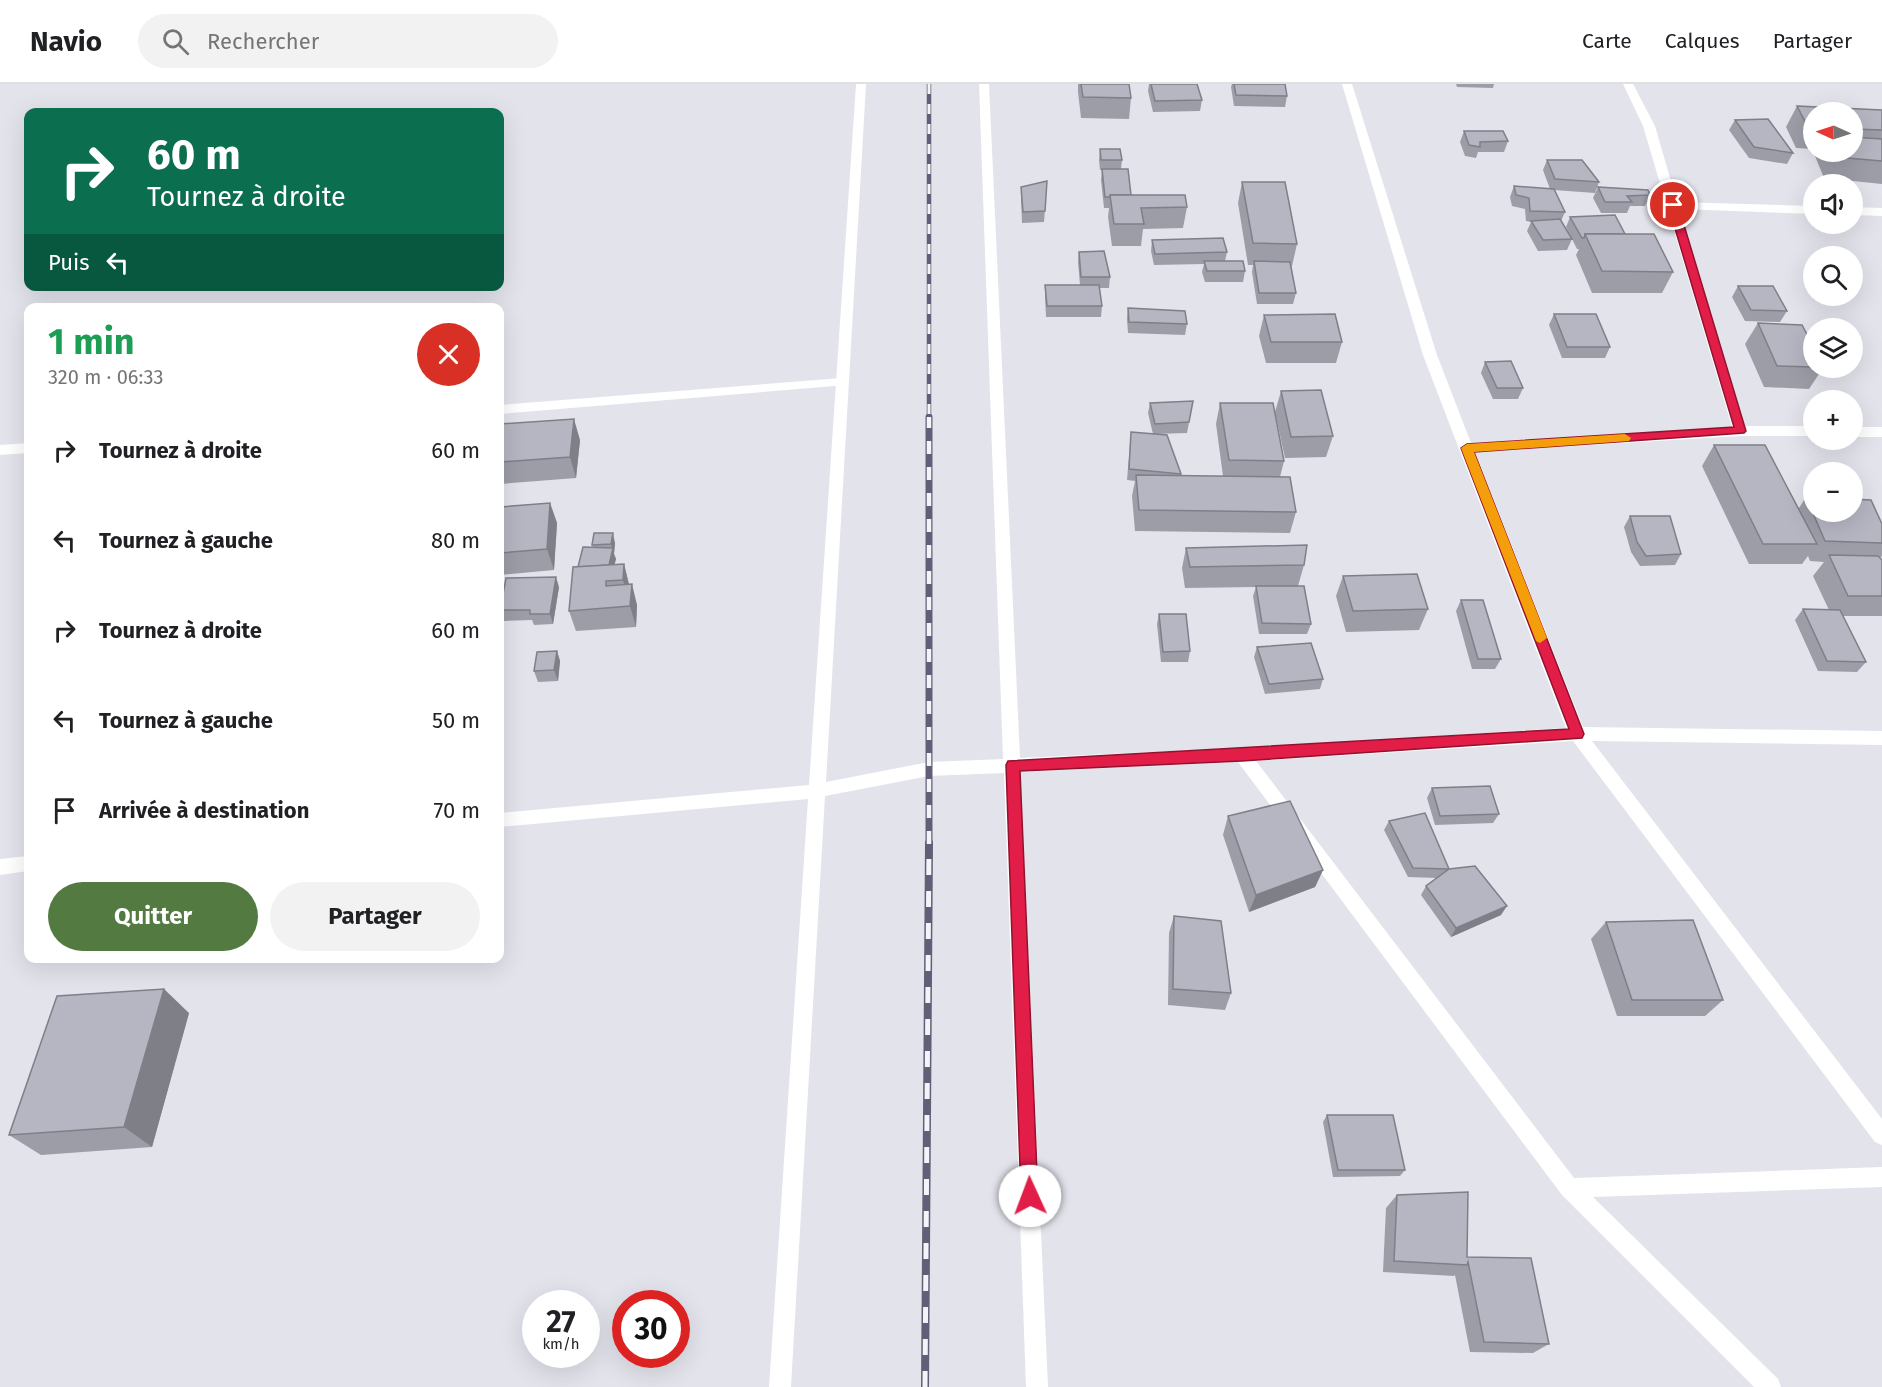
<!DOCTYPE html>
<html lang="fr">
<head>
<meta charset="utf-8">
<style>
  body { margin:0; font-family:"Fira Sans",sans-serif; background:#f2f2f2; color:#202124; height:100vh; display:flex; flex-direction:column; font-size:22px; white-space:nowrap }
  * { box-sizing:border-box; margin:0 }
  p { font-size:20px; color:#757577 }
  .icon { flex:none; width:33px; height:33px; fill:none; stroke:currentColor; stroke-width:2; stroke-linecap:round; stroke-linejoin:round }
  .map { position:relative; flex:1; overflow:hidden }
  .panel { position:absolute; left:24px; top:219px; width:480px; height:660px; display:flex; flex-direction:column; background:#fff; border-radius:12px; box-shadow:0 6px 24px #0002 }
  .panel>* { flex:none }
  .top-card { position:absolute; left:24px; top:24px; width:480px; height:183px; border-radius:12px; box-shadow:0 6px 24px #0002; background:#0b6e4f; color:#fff; overflow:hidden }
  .needle { width:39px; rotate:273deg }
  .fabs { position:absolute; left:1803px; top:18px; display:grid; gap:12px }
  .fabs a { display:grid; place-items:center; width:60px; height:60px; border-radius:50%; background:#fff; box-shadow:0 6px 24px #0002; font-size:30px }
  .speed { position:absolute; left:522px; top:1206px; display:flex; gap:12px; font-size:30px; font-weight:700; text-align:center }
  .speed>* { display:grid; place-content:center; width:78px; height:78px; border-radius:50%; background:#fff; box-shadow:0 6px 24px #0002; line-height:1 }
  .speed small { font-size:15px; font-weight:400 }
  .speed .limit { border:9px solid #d22; background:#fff; color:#111 }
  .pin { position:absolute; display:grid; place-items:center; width:51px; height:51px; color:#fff; margin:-26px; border:3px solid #fff; border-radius:50%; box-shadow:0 2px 6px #0007 }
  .me { position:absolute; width:66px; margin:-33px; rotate:358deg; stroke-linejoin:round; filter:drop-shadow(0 0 4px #0008) }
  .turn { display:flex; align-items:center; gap:21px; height:126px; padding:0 24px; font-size:27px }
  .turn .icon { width:78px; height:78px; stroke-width:2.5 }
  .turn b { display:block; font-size:42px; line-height:51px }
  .then { display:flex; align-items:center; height:57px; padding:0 24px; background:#0003; gap:12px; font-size:22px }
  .round { display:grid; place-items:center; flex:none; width:63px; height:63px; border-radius:32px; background:#f2f2f2 }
  .overview { display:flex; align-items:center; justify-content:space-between; height:102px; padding:0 24px }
  h1 { font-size:36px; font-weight:700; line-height:45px; color:#1e9e55 }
  .button { display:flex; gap:12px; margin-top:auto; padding:12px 24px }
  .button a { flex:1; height:69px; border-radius:36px; background:#537b41; color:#fff; font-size:24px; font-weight:700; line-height:69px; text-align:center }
  .button a+a { background:#f2f2f2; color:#202124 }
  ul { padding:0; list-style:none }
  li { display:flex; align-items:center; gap:18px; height:90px; padding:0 24px }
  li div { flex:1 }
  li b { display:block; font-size:22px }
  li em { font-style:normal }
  header { display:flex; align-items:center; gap:36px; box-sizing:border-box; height:84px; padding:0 30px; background:#fff; border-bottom:2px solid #e0e0e0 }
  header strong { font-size:28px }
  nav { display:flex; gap:33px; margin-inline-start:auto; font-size:21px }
  .search { width:420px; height:54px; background:#f2f2f2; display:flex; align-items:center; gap:15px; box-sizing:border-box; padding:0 21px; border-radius:33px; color:#757577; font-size:22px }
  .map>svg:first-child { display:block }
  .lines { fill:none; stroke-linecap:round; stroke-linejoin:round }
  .service { fill:#fff; fill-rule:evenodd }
  .minor { fill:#fff; fill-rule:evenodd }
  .rail-far2-casing { stroke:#625e77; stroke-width:4.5 }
  .rail-far1-casing { stroke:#625e77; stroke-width:7 }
  .rail-casing { stroke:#625e77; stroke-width:8 }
  .rail-far2 { stroke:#f3f4f8; stroke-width:3; stroke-dasharray:10; stroke-linecap:butt }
  .rail-far1 { stroke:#f3f4f8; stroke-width:4.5; stroke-dasharray:13; stroke-linecap:butt }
  .rail { stroke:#f3f4f8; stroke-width:5; stroke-dasharray:16; stroke-linecap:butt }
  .wall { fill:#9d9da8 }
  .shaded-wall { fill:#7f7f88 }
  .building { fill:#b6b6c3; stroke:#7f7f88; stroke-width:1.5 }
  .route { fill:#e11d48; stroke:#92132f; stroke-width:1.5 }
  .slow { fill:#f59e0b }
</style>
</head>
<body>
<header>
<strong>Navio</strong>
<div class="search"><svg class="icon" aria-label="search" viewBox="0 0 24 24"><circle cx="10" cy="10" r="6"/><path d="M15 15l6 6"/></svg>Rechercher</div>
<nav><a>Carte</a><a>Calques</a><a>Partager</a></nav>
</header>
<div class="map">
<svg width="1882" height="1303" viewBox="0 0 1882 1303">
  <rect width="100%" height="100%" fill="#e3e3ec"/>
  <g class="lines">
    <g class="service">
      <polygon points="842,294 849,298 847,301 500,330 500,321"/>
      <polygon points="28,359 28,369 0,371 0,361"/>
    </g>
    <g class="minor">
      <polygon points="856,0 866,0 826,698 929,678 1003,675 979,0 989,0 1020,674 1242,664 1566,644 1423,271 1342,0 1352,0 1437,271 1471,359 1732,343 1643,42 1623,0 1633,0 1655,42 1677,118 1814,122 1814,130 1680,125 1745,342 1814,342 1814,352 1740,352 1475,368 1583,643 1882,647 1882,661 1592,657 1882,1035 1882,1061 1875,1058 1573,657 1256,677 1574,1094 1882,1083 1882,1103 1593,1113 1778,1295 1781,1303 1754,1303 1562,1111 1238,678 1020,688 1048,1303 1026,1303 1004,689 929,692 825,712 791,1303 769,1303 808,715 500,743 500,729 809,701"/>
      <polygon points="1852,123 1882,124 1882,132 1852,131"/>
      <rect x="1852" y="343" width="30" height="10"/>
      <polygon points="28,772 28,787 0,791 0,775"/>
    </g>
    <g class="rail-far2-casing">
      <polyline id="rail-far2" points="929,0 929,334"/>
    </g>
    <g class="rail-far1-casing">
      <polyline id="rail-far1" points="929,760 929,333"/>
    </g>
    <g class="rail-casing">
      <polyline id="rail" points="925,1303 929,759"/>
    </g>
    <use href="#rail-far2" class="rail-far2"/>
    <use href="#rail-far1" class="rail-far1"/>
    <use href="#rail" class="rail"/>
  </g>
  <g class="wall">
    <polygon points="1078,0 1129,0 1131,14 1129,35 1081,34 1078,8"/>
    <polygon points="1149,0 1197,0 1202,16 1200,27 1153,28 1148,7"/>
    <polygon points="1232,0 1285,0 1287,12 1285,23 1234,22 1231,3"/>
    <polygon points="1456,0 1494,0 1493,4 1457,3"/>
    <polygon points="1797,22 1882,26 1882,100 1824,94 1815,72 1818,68 1852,68 1852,28 1814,28 1814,65 1796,64 1786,43"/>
    <polygon points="1735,36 1793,69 1787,80 1749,74 1729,46"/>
    <polygon points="1464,47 1508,57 1504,68 1478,68 1476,74 1465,72 1460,58"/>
    <polygon points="1100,65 1122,76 1121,85 1131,111 1187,123 1183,144 1143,145 1141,162 1112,162 1108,133 1109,124 1104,124 1101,96 1102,86 1100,86 1099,76"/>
    <polygon points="1547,76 1599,98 1595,109 1554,106 1565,128 1561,137 1572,155 1567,166 1538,167 1527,147 1531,138 1526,137 1525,125 1512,122 1510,113 1514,102 1550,105 1543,86"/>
    <polygon points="1047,97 1044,138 1022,139 1021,113 1021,103"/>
    <polygon points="1242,98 1297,160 1292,182 1291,181 1296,209 1293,220 1257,220 1252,188 1253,181 1248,181 1238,119"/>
    <polygon points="1598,103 1650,111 1645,122 1630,122 1627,129 1601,129 1593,114"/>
    <polygon points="1570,133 1625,150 1673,188 1662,209 1592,209 1576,171 1579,165 1577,165 1566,143"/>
    <polygon points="1152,156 1227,168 1225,177 1245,187 1243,198 1205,198 1202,188 1204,180 1154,181 1151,167"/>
    <polygon points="1079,168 1110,193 1109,204 1099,204 1102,222 1101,233 1046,233 1045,212 1045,201 1080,201 1078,178"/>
    <polygon points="1738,202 1787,227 1780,238 1745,237 1732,213"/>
    <polygon points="1128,224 1187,240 1185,251 1128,249 1127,235"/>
    <polygon points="1554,230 1610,263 1605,274 1562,274 1549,241"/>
    <polygon points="1264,231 1342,258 1336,279 1266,279 1259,252"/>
    <polygon points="1758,239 1823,284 1809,305 1764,303 1745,260"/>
    <polygon points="1485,278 1523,304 1518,315 1493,315 1481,289"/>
    <polygon points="1281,307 1333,352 1326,373 1285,374 1275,328"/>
    <polygon points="1193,317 1187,349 1155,350 1181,390 1180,392 1223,392 1216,340 1220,319 1284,377 1280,393 1296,428 1290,449 1135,447 1132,412 1135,397 1127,396 1131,348 1153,350 1148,329 1150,319"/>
    <polygon points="500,340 580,356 576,394 500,400"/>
    <polygon points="1714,361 1799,424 1806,413 1882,440 1882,472 1880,474 1882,476 1882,532 1843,532 1866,578 1857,588 1818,587 1795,536 1803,525 1829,526 1813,492 1824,478 1810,477 1808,472 1802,480 1749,480 1702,382"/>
    <polygon points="550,419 557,439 554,486 500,491 500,423"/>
    <polygon points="1630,432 1681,470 1675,481 1640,482 1631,468 1624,443"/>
    <polygon points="615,459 614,470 616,475 614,481 624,480 629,500 637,521 636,543 576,547 569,527 578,483 593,464 592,461"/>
    <polygon points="1186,464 1304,481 1298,502 1311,540 1307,550 1259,550 1253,512 1256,503 1185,504 1182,484"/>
    <polygon points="1343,492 1428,525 1419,546 1346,548 1336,512"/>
    <polygon points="559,503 553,540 534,541 532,536 504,537 500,526"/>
    <polygon points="1461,516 1501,575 1495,585 1472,585 1456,527"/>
    <polygon points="1159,530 1190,567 1188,578 1161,578 1157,540"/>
    <polygon points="1257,563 1323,595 1320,605 1265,610 1254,573"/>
    <polygon points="557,567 560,577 558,597 538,598 534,587"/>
    <polygon points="1432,704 1499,730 1493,739 1435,741 1427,714"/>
    <polygon points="1228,732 1323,786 1315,803 1249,828 1223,751"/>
    <polygon points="1389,737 1449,785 1501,831 1451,853 1421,811 1426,802 1437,794 1408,793 1384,746"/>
    <polygon points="1174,832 1231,909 1225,926 1168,921 1169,849"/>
    <polygon points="1606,838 1723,916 1705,932 1617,932 1591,855"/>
    <polygon points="189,929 152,1063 41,1071 9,1051"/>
    <polygon points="1327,1031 1405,1086 1400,1092 1333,1093 1323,1038"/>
    <polygon points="1397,1111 1467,1173 1549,1260 1533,1269 1470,1268 1455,1191 1454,1192 1383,1188 1386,1124"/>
  </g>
  <g class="shaded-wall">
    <polygon points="574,335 580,356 576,394 570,373"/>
    <polygon points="550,419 557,439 554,486 547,465"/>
    <polygon points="613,449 615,459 614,470 616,475 611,494 608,484 612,466 611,460"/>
    <polygon points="624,480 629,501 629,516 623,496"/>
    <polygon points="556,493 559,503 553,540 550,530"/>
    <polygon points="632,500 637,521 636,543 630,522"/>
    <polygon points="557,567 560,577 558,597 554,586"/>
    <polygon points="1323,786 1315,803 1249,828 1256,811"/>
    <polygon points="1507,822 1501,831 1451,853 1456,844"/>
    <polygon points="164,905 189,929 152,1063 124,1043"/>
  </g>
  <g class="building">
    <polygon points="1081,0 1129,0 1131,14 1083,13"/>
    <polygon points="1151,0 1197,0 1202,16 1155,17"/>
    <polygon points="1234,0 1285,0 1287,12 1236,11"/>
    <polygon points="1797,22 1882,26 1882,46 1852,45 1852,28 1814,28 1814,43 1808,43"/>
    <polygon points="1768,35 1793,69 1754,63 1735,36"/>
    <polygon points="1464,47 1503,47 1508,57 1480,58 1480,63 1469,61"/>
    <polygon points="1852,53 1882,55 1882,77 1836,73 1834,68 1852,68"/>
    <polygon points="1100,65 1120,65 1122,76 1101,76"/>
    <polygon points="1547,76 1582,76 1599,98 1555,95"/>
    <polygon points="1102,85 1128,85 1131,111 1110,111 1110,113 1105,113"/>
    <polygon points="1047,97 1045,127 1023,128 1021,103"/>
    <polygon points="1242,98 1285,98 1297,160 1253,159"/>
    <polygon points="1514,102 1554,105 1565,128 1530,127 1529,114 1516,111"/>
    <polygon points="1598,103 1648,106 1650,111 1627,112 1632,118 1605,118"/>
    <polygon points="1110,111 1185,111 1187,123 1141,124 1144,140 1114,140"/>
    <polygon points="1615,131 1625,150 1585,150 1584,154 1582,154 1570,133"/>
    <polygon points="1560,135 1572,155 1543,156 1531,137"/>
    <polygon points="1585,150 1654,150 1673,188 1602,187"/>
    <polygon points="1223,154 1227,168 1155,170 1152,156"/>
    <polygon points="1104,167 1110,193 1081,193 1079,168"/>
    <polygon points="1204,177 1243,177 1245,187 1207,187"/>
    <polygon points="1254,177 1290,178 1296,209 1259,209"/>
    <polygon points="1045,201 1099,201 1102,222 1047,222"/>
    <polygon points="1738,202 1773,202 1787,227 1751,226"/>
    <polygon points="1128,224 1185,227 1187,240 1129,238"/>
    <polygon points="1335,230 1342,258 1271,258 1264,231"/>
    <polygon points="1554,230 1596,230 1610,263 1567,263"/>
    <polygon points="1758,239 1802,241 1814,264 1814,283 1777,282"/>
    <polygon points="1511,277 1523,304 1497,304 1485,278"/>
    <polygon points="1321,306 1333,352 1291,353 1281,307"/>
    <polygon points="1193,317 1189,338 1155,340 1150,319"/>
    <polygon points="1220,319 1273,319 1284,377 1229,376"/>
    <polygon points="574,335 570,373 500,378 500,340"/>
    <polygon points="1131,348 1167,351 1181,390 1129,385"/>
    <polygon points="1714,361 1765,361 1817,460 1763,460"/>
    <polygon points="1136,391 1290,393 1296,428 1139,426"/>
    <polygon points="1806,413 1814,413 1814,428 1852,428 1852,415 1871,416 1882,440 1882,459 1825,457"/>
    <polygon points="550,419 547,465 500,469 500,423"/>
    <polygon points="1630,432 1670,432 1681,470 1646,472 1637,458"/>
    <polygon points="594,449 613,449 611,460 592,461"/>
    <polygon points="1307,461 1304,481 1190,483 1186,464"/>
    <polygon points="583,463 613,464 609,481 578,483"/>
    <polygon points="1829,471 1878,472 1882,476 1882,512 1848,512"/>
    <polygon points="624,480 623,496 606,497 606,502 632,500 630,522 569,527 573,483"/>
    <polygon points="1417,490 1428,525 1353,527 1343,492"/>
    <polygon points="556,493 550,530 530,530 530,526 500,526 506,494"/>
    <polygon points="1256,502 1304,502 1311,540 1262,539"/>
    <polygon points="1461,516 1483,516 1501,575 1478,575"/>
    <polygon points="1803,525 1840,526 1866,578 1827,577"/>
    <polygon points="1159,530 1186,530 1190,567 1163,568"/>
    <polygon points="1311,559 1323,595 1269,600 1257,563"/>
    <polygon points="557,567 554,586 534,587 537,568"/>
    <polygon points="1490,702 1499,730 1440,732 1432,704"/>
    <polygon points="1290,717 1323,786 1256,811 1228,732"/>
    <polygon points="1425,729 1449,785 1413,784 1389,737"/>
    <polygon points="1475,782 1507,822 1456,844 1426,802 1449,785"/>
    <polygon points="1174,832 1221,837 1231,909 1173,905"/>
    <polygon points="1693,836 1723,916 1632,916 1606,838"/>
    <polygon points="164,905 124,1043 9,1051 57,912"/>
    <polygon points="1327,1031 1393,1031 1405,1086 1338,1086"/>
    <polygon points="1468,1108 1467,1173 1531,1174 1549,1260 1484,1258 1468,1178 1467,1181 1394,1177 1397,1111"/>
  </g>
  <polygon class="route" points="1673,118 1678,121 1746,347 1744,349 1474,368 1584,650 1582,654 1242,677 1020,687 1038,1112 1036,1118 1030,1120 1024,1118 1021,1112 1006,681 1008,677 1569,645 1461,364 1467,360 1734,343 1668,121"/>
  <polygon class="slow" points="1625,350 1631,354 1629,357 1474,368 1547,554 1540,559 1536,557 1461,364 1467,360"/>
</svg>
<div class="fabs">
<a><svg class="needle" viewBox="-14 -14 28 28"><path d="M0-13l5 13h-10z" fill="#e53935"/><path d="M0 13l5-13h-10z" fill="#757577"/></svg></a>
<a><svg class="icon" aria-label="sound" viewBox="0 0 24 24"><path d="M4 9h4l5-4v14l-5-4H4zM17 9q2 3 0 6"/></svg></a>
<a><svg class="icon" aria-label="search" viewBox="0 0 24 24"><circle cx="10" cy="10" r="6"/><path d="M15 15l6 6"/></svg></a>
<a><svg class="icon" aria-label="layers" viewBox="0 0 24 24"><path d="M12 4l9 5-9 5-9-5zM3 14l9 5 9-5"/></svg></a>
<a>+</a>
<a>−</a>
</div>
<div class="speed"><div>27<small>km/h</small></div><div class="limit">30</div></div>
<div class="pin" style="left:1673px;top:121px;background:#d93025"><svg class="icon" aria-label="arrive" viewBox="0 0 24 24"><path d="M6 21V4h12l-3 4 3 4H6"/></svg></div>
<svg class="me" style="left:1030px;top:1112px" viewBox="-20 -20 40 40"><circle r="19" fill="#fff"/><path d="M0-13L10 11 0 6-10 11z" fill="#e11d48"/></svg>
<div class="top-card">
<div class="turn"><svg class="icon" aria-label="right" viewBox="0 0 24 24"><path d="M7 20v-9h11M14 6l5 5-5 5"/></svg><div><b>60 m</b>Tournez à droite</div></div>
<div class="then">Puis<svg class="icon" aria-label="left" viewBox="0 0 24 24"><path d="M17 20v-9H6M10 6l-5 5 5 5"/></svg></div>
</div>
<section class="panel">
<div class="overview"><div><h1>1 min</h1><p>320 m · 06:33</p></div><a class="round" style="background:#d93025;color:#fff"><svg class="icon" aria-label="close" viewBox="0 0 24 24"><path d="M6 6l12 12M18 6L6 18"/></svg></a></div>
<ul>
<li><svg class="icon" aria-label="right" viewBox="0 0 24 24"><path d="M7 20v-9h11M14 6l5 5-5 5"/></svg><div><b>Tournez à droite</b></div><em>60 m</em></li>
<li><svg class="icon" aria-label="left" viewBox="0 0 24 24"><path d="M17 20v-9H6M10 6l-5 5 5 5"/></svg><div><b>Tournez à gauche</b></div><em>80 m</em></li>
<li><svg class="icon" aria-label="right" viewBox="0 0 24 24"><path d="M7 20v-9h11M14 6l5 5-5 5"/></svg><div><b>Tournez à droite</b></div><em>60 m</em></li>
<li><svg class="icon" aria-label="left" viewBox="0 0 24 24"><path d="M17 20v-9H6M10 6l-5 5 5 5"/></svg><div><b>Tournez à gauche</b></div><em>50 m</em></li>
<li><svg class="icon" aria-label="arrive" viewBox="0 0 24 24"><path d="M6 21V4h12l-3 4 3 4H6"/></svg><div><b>Arrivée à destination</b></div><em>70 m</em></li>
</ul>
<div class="button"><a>Quitter</a><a>Partager</a></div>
</section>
</div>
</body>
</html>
